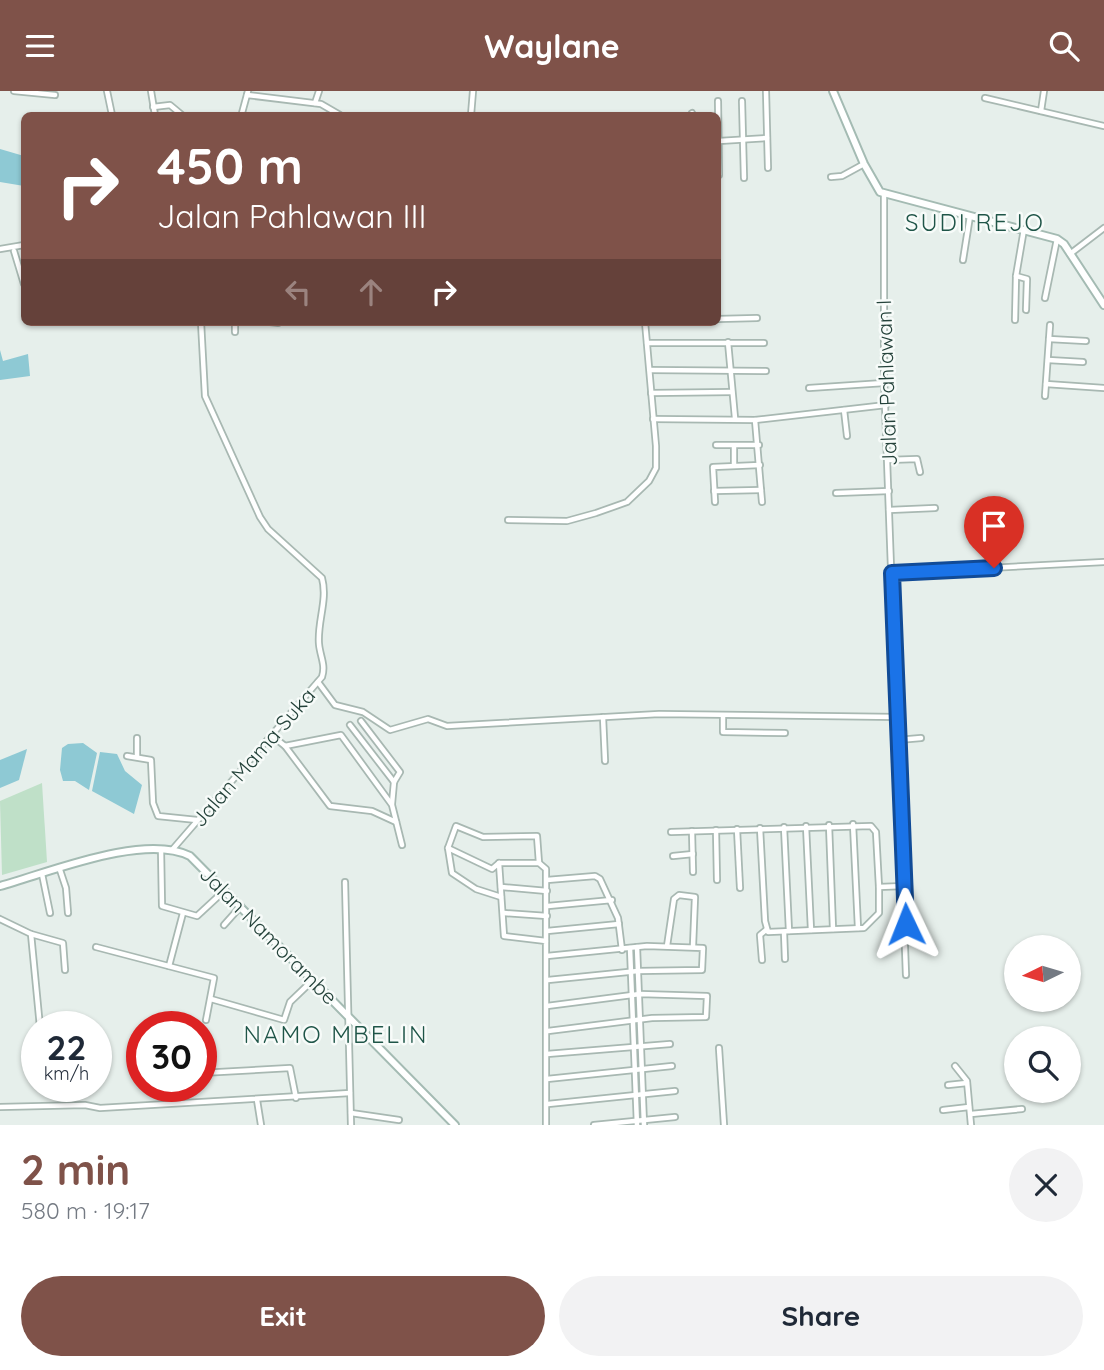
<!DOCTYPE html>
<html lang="en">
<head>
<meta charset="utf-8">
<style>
  body { margin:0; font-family:Quicksand,sans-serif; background:#f2f2f3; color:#1f2937; height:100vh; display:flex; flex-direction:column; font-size:26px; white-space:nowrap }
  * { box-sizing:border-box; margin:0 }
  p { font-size:23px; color:#747a83 }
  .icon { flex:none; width:38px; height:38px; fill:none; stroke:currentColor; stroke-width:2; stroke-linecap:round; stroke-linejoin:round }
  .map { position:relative; height:1034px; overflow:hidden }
  .drawer { display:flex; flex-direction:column; background:#fff; flex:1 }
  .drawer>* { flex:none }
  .banner { position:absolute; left:21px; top:21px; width:700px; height:214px; border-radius:10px; box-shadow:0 2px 5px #0004; background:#7f5249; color:#fff; overflow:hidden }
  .needle { width:46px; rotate:265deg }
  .fabs { position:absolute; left:1004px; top:844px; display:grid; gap:14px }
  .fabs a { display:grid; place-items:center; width:77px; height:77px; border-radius:50%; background:#fff; box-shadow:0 2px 5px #0004; font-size:35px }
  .speed { position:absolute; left:21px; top:920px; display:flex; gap:14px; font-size:35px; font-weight:700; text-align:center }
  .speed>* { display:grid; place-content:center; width:91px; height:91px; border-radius:50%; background:#fff; box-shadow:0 2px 5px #0004; line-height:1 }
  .speed small { font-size:18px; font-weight:400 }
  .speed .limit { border:10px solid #d22; background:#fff; color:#111 }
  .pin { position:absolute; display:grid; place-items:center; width:60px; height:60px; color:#fff; margin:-72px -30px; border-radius:50% 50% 50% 0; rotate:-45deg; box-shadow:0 0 7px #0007 }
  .pin .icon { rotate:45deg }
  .me { position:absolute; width:77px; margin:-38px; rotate:358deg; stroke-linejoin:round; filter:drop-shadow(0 0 5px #0008) }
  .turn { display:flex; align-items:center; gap:24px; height:147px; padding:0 21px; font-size:32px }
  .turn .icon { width:91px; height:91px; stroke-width:2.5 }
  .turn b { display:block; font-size:49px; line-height:60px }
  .lanes { display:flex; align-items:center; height:66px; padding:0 21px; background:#0003; justify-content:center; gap:35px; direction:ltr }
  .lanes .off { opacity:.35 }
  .round { display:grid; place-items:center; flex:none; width:74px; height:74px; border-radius:37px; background:#f2f2f3 }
  .head { display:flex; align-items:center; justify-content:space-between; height:119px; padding:0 21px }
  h1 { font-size:42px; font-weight:700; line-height:52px; color:#7f5249 }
  .primary-button { display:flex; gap:14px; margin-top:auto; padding:14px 21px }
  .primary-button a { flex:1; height:80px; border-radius:42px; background:#7f5249; color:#fff; font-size:28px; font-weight:700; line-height:80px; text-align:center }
  .primary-button a+a { background:#f2f2f3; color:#1f2937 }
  header { display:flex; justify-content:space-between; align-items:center; height:91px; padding:0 21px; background:#7f5249; color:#fff; font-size:32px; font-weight:700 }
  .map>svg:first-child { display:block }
  .green { fill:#bfe0c8 }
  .water { fill:#8ec9d4 }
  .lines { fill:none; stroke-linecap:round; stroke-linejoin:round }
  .minor-casing { stroke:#a8b8b2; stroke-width:8 }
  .secondary-casing { stroke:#a4bbb3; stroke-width:10 }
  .minor { stroke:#fff; stroke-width:4.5 }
  .secondary { stroke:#fff; stroke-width:6 }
  .route-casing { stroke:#114b97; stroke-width:18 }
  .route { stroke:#1a73e8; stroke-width:12 }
  .labels { text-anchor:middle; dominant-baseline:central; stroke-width:5; stroke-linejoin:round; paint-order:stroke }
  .street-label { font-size:21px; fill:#24423a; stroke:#f7fbf9 }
  .quarter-label { font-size:24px; letter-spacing:2px; fill:#1f5548; stroke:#f7fbf9 }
</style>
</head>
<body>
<header><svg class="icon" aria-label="menu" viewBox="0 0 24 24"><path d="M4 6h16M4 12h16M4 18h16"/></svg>Waylane<svg class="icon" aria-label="search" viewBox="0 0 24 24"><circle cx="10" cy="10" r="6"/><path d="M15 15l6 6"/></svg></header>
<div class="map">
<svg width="1104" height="1034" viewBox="0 0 1104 1034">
  <rect width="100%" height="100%" fill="#e6efeb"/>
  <polygon class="green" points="42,692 47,771 2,784 0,710"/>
  <g class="water">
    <polygon points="0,58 24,65 24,95 0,91"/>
    <polygon points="0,259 3,270 28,263 30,285 0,289"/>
    <polygon points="83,652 97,662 89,699 75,690 63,690 60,679 62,657 68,653"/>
    <polygon points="27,658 19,689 0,697 0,669"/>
    <polygon points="100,661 117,663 125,680 142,694 134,723 92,700"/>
  </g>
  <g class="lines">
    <g class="minor-casing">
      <g id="minor">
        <polyline points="14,0 55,4"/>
        <polyline points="107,0 112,24"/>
        <polyline points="151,0 155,24"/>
        <polyline points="766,0 768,77"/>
        <polyline points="247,4 321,13 340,24"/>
        <polyline points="985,7 1104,35"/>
        <polyline points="718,10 719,84"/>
        <polyline points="742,10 744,87"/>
        <polyline points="315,12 319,0"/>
        <polyline points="153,16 170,14 182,24"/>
        <polyline points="1041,20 1044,0"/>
        <polyline points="242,22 248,0"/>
        <polyline points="692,22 693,24"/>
        <polyline points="471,24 473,0"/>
        <polyline points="719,50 767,47"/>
        <polyline points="831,86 842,85 864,73"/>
        <polyline points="884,102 884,287 906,884"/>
        <polyline points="0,158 24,154"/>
        <polyline points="14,160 24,193"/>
        <polyline points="1070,163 1104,137"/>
        <polyline points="963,169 970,125"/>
        <polyline points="1016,185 1027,188 1026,219"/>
        <polyline points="1045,207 1057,148"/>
        <polyline points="718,228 757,227"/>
        <polyline points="1015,229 1016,185 1024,138"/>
        <polyline points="235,231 235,241"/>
        <polyline points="270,231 278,232"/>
        <polyline points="1049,248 1086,250"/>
        <polyline points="728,251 735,327"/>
        <polyline points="647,252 764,252"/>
        <polyline points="1048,269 1083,271"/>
        <polyline points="650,279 766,280"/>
        <polyline points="1046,293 1104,297"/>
        <polyline points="809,297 884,292"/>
        <polyline points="651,302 732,301"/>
        <polyline points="1045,305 1050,234"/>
        <polyline points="844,319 847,345"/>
        <polyline points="653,328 755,329 886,314"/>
        <polyline points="755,329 762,411"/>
        <polyline points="716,354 759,354"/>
        <polyline points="734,355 734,374"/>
        <polyline points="888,369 917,368 920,381"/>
        <polyline points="714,400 761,399"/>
        <polyline points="836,402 889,400"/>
        <polyline points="715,411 713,376 760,374"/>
        <polyline points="889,419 935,417"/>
        <polyline points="508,429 567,430 596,422 627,411 649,390 656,377 656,355 645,231"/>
        <polyline points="892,482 1104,471"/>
        <polyline points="318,591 335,614 363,621 390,639 428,628 447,635 659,623 897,626"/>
        <polyline points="723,625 723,641 785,642"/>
        <polyline points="603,626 605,670"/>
        <polyline points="361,630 400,681 394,691"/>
        <polyline points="350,634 394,691 392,713"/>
        <polyline points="271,644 285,655 341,644 392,714 402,754"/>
        <polyline points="898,649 921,647"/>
        <polyline points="285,655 330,715 372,720 396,731"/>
        <polyline points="127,665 151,669 153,712 158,725 197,729"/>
        <polyline points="137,666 137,647"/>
        <polyline points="853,733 858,837"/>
        <polyline points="829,734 833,838"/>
        <polyline points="806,735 811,839"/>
        <polyline points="784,736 789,840"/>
        <polyline points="760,737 765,830 768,841 864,837 879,822 879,796"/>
        <polyline points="737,738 740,797"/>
        <polyline points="716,739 717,789"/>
        <polyline points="692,740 693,781"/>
        <polyline points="671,741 871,735 876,741 879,796 904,795"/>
        <polyline points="448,757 492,778 499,772 504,845 546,850 546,1034"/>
        <polyline points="161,758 162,815 197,825 224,800"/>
        <path d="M172,759L322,586C326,574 320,565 319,553C317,531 328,509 322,487L268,438L260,426L205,305L201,231"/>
        <polyline points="673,765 693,763"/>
        <polyline points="499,772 539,772 546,778 546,850"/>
        <polyline points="60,779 66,797 68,822"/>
        <polyline points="42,783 50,822"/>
        <polyline points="547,789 595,785 600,788 618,827 622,859"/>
        <polyline points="345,791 351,1034"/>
        <polyline points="501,796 547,800"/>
        <polyline points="501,806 476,798 452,782 448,757 456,735 483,746 537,745 539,772"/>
        <polyline points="548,815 612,809"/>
        <polyline points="504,822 547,825"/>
        <polyline points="0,828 31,843 40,936"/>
        <polyline points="224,834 241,815"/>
        <polyline points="547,840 619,833"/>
        <polyline points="784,841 785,868"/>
        <polyline points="31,843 63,852 65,879"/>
        <polyline points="667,855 674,808 679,804 695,806 693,855"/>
        <polyline points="96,856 214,887 206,929"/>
        <polyline points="637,856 644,1034"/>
        <polyline points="630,857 637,1034"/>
        <polyline points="547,865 647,855 703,857 702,879 638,880 548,889"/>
        <polyline points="762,869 760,844 766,839"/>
        <polyline points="169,875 183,822"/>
        <polyline points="211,908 284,929 290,911 313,889"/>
        <polyline points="547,915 640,903 707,905 706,926 652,927 548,940"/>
        <polyline points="142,952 142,964"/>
        <polyline points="719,957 724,1034"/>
        <polyline points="547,963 670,953"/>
        <polyline points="955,975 967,990 971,1034"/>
        <polyline points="201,982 290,977 296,1007"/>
        <polyline points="547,988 672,975"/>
        <polyline points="948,994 967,992"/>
        <polyline points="257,1009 261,1034"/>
        <polyline points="548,1013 675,1000"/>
        <polyline points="0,1016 85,1014 100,1017 350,1002"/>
        <polyline points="943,1019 969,1016"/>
        <polyline points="351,1022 399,1029"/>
        <polyline points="971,1023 1022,1018"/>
        <polyline points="594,1034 675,1026"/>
      </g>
    </g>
    <g class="secondary-casing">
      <g id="secondary">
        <polyline points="833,0 864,73 880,101 1057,148 1064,153 1104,214"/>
        <path d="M0,795C48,782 143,742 190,765L455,1034"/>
      </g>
    </g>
    <use href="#minor" class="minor"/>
    <use href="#secondary" class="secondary"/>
  </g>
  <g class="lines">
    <g class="route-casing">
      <polyline id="route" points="906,833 892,482 994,477"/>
    </g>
    <use href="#route" class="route"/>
  </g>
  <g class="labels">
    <g class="street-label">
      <text transform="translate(886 292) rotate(-92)">Jalan Pahlawan I</text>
      <text transform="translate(253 666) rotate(-49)">Jalan Mama Suka</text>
      <text transform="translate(269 844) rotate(45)">Jalan Namorambe</text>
    </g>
    <g class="quarter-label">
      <text x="975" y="131">SUDI REJO</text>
      <text x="336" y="943">NAMO MBELIN</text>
    </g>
  </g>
</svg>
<div class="fabs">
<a><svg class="needle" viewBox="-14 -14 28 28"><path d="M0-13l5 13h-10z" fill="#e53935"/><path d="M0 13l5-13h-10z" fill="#747a83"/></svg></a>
<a><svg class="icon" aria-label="search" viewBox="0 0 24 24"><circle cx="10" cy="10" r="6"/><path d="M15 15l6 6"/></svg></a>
</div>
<div class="speed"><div>22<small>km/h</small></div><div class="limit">30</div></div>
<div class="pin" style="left:994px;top:477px;background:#d93025"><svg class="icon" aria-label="arrive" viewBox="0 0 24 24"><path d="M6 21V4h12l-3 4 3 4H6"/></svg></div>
<svg class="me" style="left:906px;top:833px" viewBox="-20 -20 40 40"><path d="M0-17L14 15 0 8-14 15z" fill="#1a73e8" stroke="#fff" stroke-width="4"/></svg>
<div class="banner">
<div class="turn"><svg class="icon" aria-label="right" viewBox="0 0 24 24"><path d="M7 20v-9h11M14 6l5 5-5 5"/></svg><div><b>450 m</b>Jalan Pahlawan III</div></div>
<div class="lanes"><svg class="icon off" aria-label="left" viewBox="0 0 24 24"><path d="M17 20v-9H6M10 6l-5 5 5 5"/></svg><svg class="icon off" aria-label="ahead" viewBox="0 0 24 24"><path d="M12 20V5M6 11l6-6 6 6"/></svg><svg class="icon" aria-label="right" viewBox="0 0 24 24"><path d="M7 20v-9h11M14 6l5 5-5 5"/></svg></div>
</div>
</div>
<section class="drawer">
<div class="head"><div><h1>2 min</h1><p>580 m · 19:17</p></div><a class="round"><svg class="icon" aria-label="close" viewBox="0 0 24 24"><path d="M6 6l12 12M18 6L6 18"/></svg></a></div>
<div class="primary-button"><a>Exit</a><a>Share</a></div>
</section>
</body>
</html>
